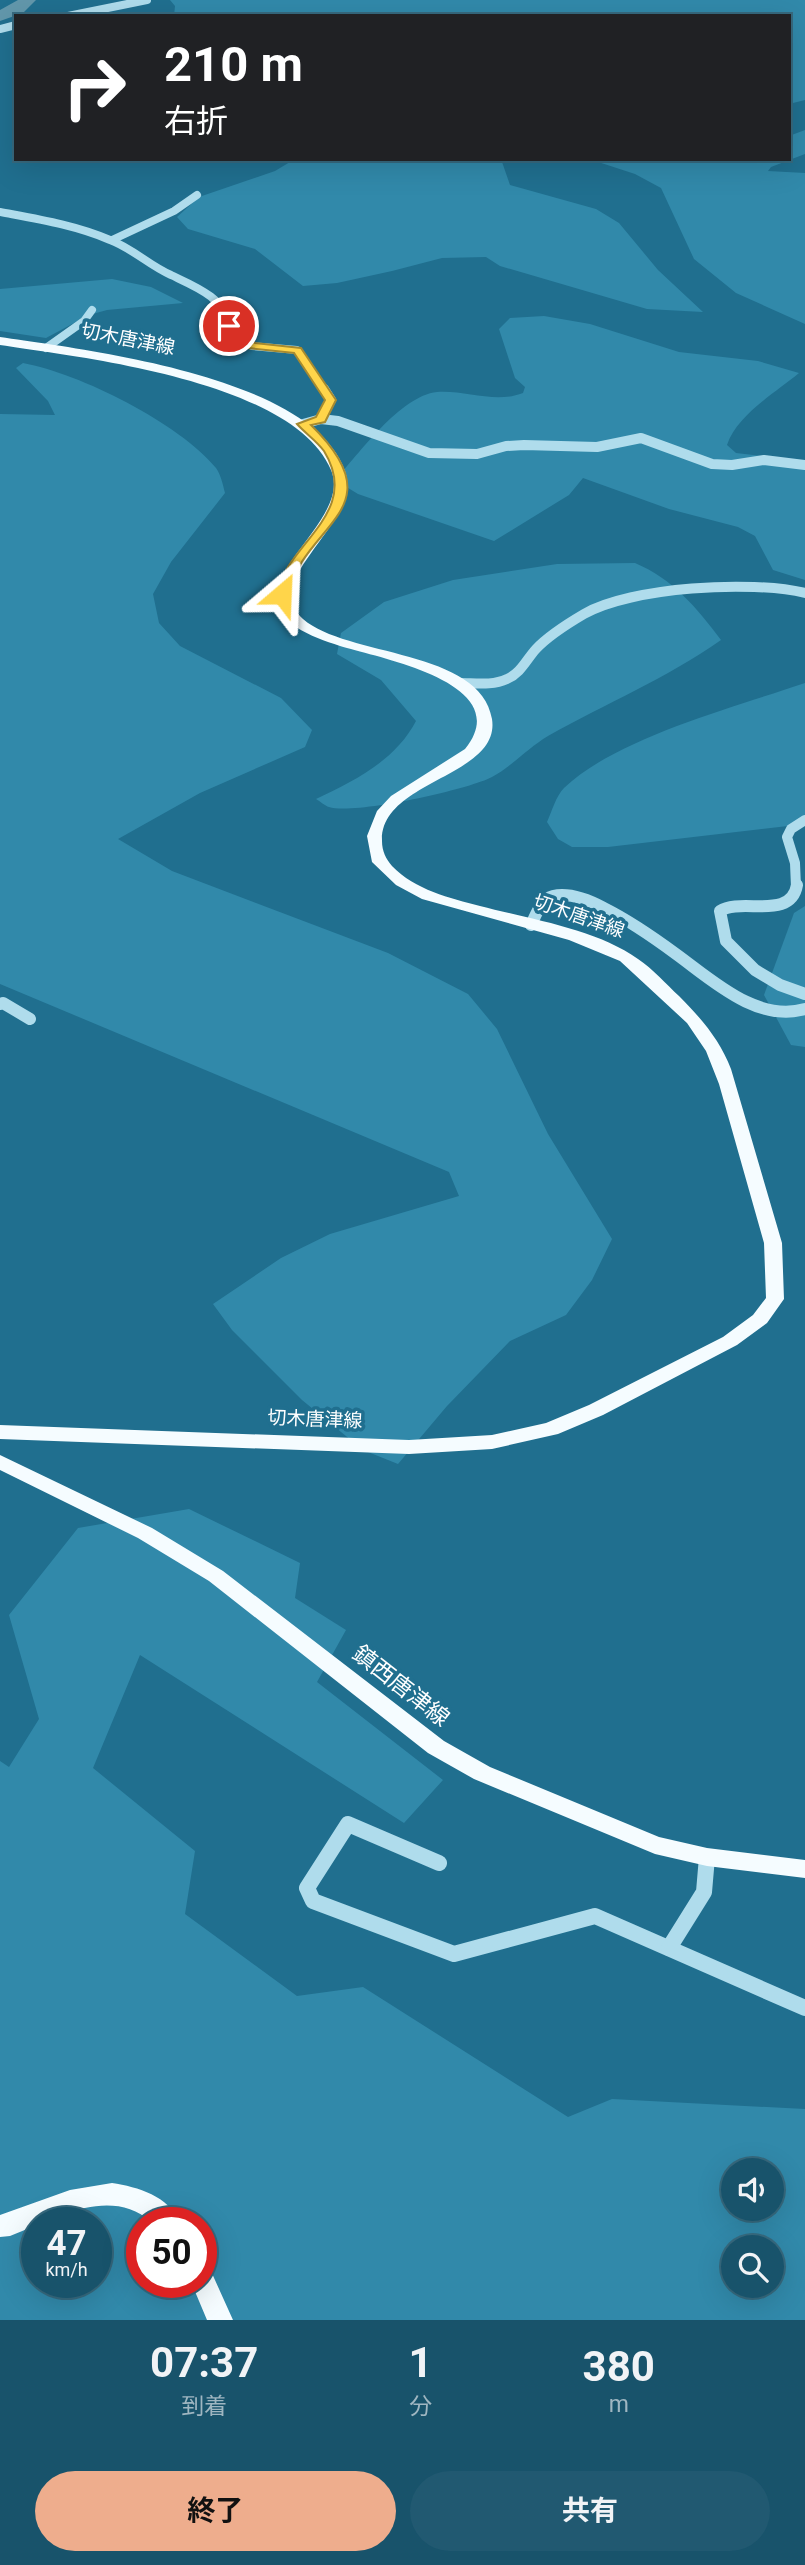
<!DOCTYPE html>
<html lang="ja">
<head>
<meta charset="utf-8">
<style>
  body { margin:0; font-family:Roboto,"Noto Sans JP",sans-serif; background:#215971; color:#f1f3f6; height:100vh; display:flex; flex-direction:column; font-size:26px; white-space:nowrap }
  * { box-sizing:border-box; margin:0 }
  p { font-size:23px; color:#9fb6c1 }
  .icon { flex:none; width:38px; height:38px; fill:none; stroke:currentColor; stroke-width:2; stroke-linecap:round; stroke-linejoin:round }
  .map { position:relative; height:2320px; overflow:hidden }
  .side { display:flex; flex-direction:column; background:#18536b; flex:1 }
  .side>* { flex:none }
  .top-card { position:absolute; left:14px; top:14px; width:777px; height:147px; border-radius:0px; box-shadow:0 7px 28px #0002,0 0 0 2px #36697e; background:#202124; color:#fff; overflow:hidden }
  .fabs { position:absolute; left:721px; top:2158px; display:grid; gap:14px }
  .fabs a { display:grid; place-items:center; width:63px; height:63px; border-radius:50%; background:#18536b; box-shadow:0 7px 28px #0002,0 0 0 2px #36697e; font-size:35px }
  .speed { position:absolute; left:21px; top:2207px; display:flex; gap:14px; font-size:35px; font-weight:700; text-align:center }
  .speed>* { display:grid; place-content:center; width:91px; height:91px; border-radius:50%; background:#18536b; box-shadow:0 7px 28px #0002,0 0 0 2px #36697e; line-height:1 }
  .speed small { font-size:18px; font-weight:400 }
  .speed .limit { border:10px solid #d22; background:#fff; color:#111 }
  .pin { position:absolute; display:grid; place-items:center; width:60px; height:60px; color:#fff; margin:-30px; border:4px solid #fff; border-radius:50%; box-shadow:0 2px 7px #0007 }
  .me { position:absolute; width:77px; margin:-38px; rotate:26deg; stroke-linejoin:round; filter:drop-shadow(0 0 5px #0008) }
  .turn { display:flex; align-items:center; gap:24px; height:147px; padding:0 35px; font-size:32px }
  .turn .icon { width:91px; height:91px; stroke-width:2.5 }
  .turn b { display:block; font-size:49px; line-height:60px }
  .eta { display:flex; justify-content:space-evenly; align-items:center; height:119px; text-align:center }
  .eta b { font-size:42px; font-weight:700; line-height:49px }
  .primary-button { display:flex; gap:14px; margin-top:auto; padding:14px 35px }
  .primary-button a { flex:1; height:80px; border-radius:42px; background:#eead8d; color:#111; font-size:28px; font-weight:700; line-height:80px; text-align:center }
  .primary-button a+a { background:#215971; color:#f1f3f6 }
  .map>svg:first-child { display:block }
  .green { fill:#3189aa; fill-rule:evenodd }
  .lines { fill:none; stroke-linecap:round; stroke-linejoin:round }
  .river { fill:#6297ab; fill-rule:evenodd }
  .minor-far3 { stroke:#afdcec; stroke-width:8 }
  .minor-far2 { stroke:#afdcec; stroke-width:10 }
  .minor-far1 { stroke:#afdcec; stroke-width:12 }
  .minor { stroke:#afdcec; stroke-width:16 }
  .major { fill:#f5fcff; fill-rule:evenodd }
  .route { fill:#ffd54a; stroke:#a68a30; stroke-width:2 }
  .labels { text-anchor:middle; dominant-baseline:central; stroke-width:7; stroke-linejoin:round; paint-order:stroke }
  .street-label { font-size:19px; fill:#fff; stroke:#206f8f }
  .near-street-label { font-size:23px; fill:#fff; stroke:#206f8f }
</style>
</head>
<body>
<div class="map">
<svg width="805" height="2320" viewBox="0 0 805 2320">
  <rect width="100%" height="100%" fill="#206f8f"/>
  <g class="green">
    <polygon points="170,0 805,0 805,100 789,104 789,16 174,16 175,6"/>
    <polygon points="805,130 805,154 771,167 768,171 805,173 805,324 736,293 694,259 661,188 635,174 589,159 789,159 789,136"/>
    <polygon points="295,159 501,159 510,185 596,209 619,223 658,270 703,312 647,309 500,266 486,257 442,258 392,271 337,283 303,286 255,249 188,229 177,217 199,197 275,171"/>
    <polygon points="112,279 151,287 183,303 107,310 89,315 46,338 0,331 0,289"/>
    <path d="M544,316L590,324L679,352L758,361L799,373C775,393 737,415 727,445L736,453L805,461V580L773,570L755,536L738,527L669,509L583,478L569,495L494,541L358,494L335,480C359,454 400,396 437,392C466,390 495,404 523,393L525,387L515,378L499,329L510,318Z"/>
    <path d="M23,363C81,374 179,423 216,468C221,475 223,485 225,493L171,562L153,594L159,623L180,646L281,698L312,730L305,747L200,793L118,839L172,871L388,953L468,994L497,1029L548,1134L612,1239L592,1280L566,1315L510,1341L447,1406L398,1464L363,1450L302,1400L232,1330L213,1304L281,1258L330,1234L459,1196L449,1172L0,984V414L55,415L48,401L16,368Z"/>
    <path d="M635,563C673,579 696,607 721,640C667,678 605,704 548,736C528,748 512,766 492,777C467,790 354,815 329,807C325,806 320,801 316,799C354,781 395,761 416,721L381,680L337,654L341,633L384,602L453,580L557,564Z"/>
    <path d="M805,683V824L608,847H572L558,839L547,822C552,811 556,796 564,788C616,738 735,707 805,683Z"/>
    <polygon points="805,906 805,1047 791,1045 764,995 794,913"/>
    <path d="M189,1509L300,1563L295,1598L346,1630L317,1682L443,1780L404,1823L140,1655L93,1768L195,1851L185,1914L297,1996L363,1987L568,2117L612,2099L805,2109V2320H0V1761L9,1767L39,1719L9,1615L78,1528ZM733,2170H772V2208H733ZM37,2222H96V2282H37ZM142,2222H201V2282H142ZM733,2247H772V2286H733Z"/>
  </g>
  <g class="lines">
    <polygon class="river" points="18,0 36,0 23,13 0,21 0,10"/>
    <g class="minor-far3">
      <polyline points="68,16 147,0"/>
      <polyline points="0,29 16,25"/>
      <path d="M0,212C37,219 75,225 110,240C132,248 150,266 171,275C194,286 226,298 229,326L252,346L297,350L325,391"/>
      <polyline points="112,240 174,211 197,195"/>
      <polyline points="46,348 84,321 92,310"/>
    </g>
    <g class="minor-far2">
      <polyline points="321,419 331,400 324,389"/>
      <polyline points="303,424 321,419 338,421 429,453 477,454 506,446 524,445 597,447 641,438 712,464 732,465 764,460 805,465"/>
      <path d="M459,683C475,683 492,686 507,679C521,673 526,660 536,649C549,635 567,624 584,614C631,587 751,580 805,593"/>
      <polyline points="796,887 795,863 787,837 791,829 805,820"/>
    </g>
    <g class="minor-far1">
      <path d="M797,885C791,921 741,897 720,911L726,941L755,970L780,985L805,994"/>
      <path d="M531,925C536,915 541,899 553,896C570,892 589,900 604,908C630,921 653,937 676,954C712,980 757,1023 805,1009"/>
      <polyline points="0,1004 3,1003 30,1019"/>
    </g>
    <g class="minor">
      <polyline points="439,1863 348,1824 307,1888 313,1901 454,1954 595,1916 805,2008"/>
      <polyline points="669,1948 704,1892 707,1857"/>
    </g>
    <g class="major">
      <path d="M0,337C87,350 312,376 345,471C363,523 258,578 303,619C346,657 481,649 492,719C501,777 380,780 382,841C382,851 386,859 392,866C415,890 450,898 480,906C529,919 596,929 638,959C653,969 666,984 679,996C701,1018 720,1040 731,1069L782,1243L784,1299L767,1323L737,1345L603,1415L558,1434L492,1449L409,1454L0,1439V1425L409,1440L492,1435L546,1423L589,1405L723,1337L753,1315L766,1298L764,1243L719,1084L706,1051L687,1023L620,961L569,940L422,899L396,885L372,862L367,836L377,811L391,796L465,749C518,683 379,658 340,646C325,641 310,636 296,627C231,584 354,523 331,470C293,381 86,358 0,345Z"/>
      <polygon points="0,1455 152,1528 223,1571 444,1741 490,1767 659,1837 707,1848 805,1860 805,1878 707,1866 655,1854 474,1779 428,1753 209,1581 138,1538 0,1470"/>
      <path d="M112,2183C138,2187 169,2196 179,2222H151C126,2199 93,2204 63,2214C54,2217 46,2222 37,2222V2225L10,2236L0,2237V2215L70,2190Z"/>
      <polygon points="201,2266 210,2269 233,2320 207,2320 191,2282 201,2282"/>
    </g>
  </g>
  <path class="route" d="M225,323H233L255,343L301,348L336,400L325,422L311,425C398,510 304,523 288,594L282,598L276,594C288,542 362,513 324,451C317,441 305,433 297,424L316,417L325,400L294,353L248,348L225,328Z"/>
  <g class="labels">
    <g class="street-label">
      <text transform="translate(128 339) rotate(11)">切木唐津線</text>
      <text transform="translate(579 916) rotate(19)">切木唐津線</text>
      <text transform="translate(315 1419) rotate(2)">切木唐津線</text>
    </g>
    <g class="near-street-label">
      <text transform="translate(401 1686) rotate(38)">鎮西唐津線</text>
    </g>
  </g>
</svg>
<div class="fabs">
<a><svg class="icon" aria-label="sound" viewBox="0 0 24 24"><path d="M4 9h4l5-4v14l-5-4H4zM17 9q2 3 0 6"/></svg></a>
<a><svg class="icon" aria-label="search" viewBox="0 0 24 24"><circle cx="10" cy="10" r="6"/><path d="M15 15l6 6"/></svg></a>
</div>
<div class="speed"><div>47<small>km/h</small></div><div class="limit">50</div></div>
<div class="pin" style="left:229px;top:326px;background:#d93025"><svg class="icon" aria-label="arrive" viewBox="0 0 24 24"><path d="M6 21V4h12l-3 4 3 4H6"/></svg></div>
<svg class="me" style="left:282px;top:594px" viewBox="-20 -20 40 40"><path d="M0-17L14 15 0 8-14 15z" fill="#ffd54a" stroke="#fff" stroke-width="4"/></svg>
<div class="top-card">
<div class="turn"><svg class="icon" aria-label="right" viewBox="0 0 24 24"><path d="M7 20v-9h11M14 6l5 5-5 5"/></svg><div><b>210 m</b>右折</div></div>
</div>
</div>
<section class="side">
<div class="eta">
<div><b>07:37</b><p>到着</p></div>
<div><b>1</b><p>分</p></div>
<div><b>380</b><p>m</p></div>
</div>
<div class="primary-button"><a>終了</a><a>共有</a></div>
</section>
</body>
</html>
